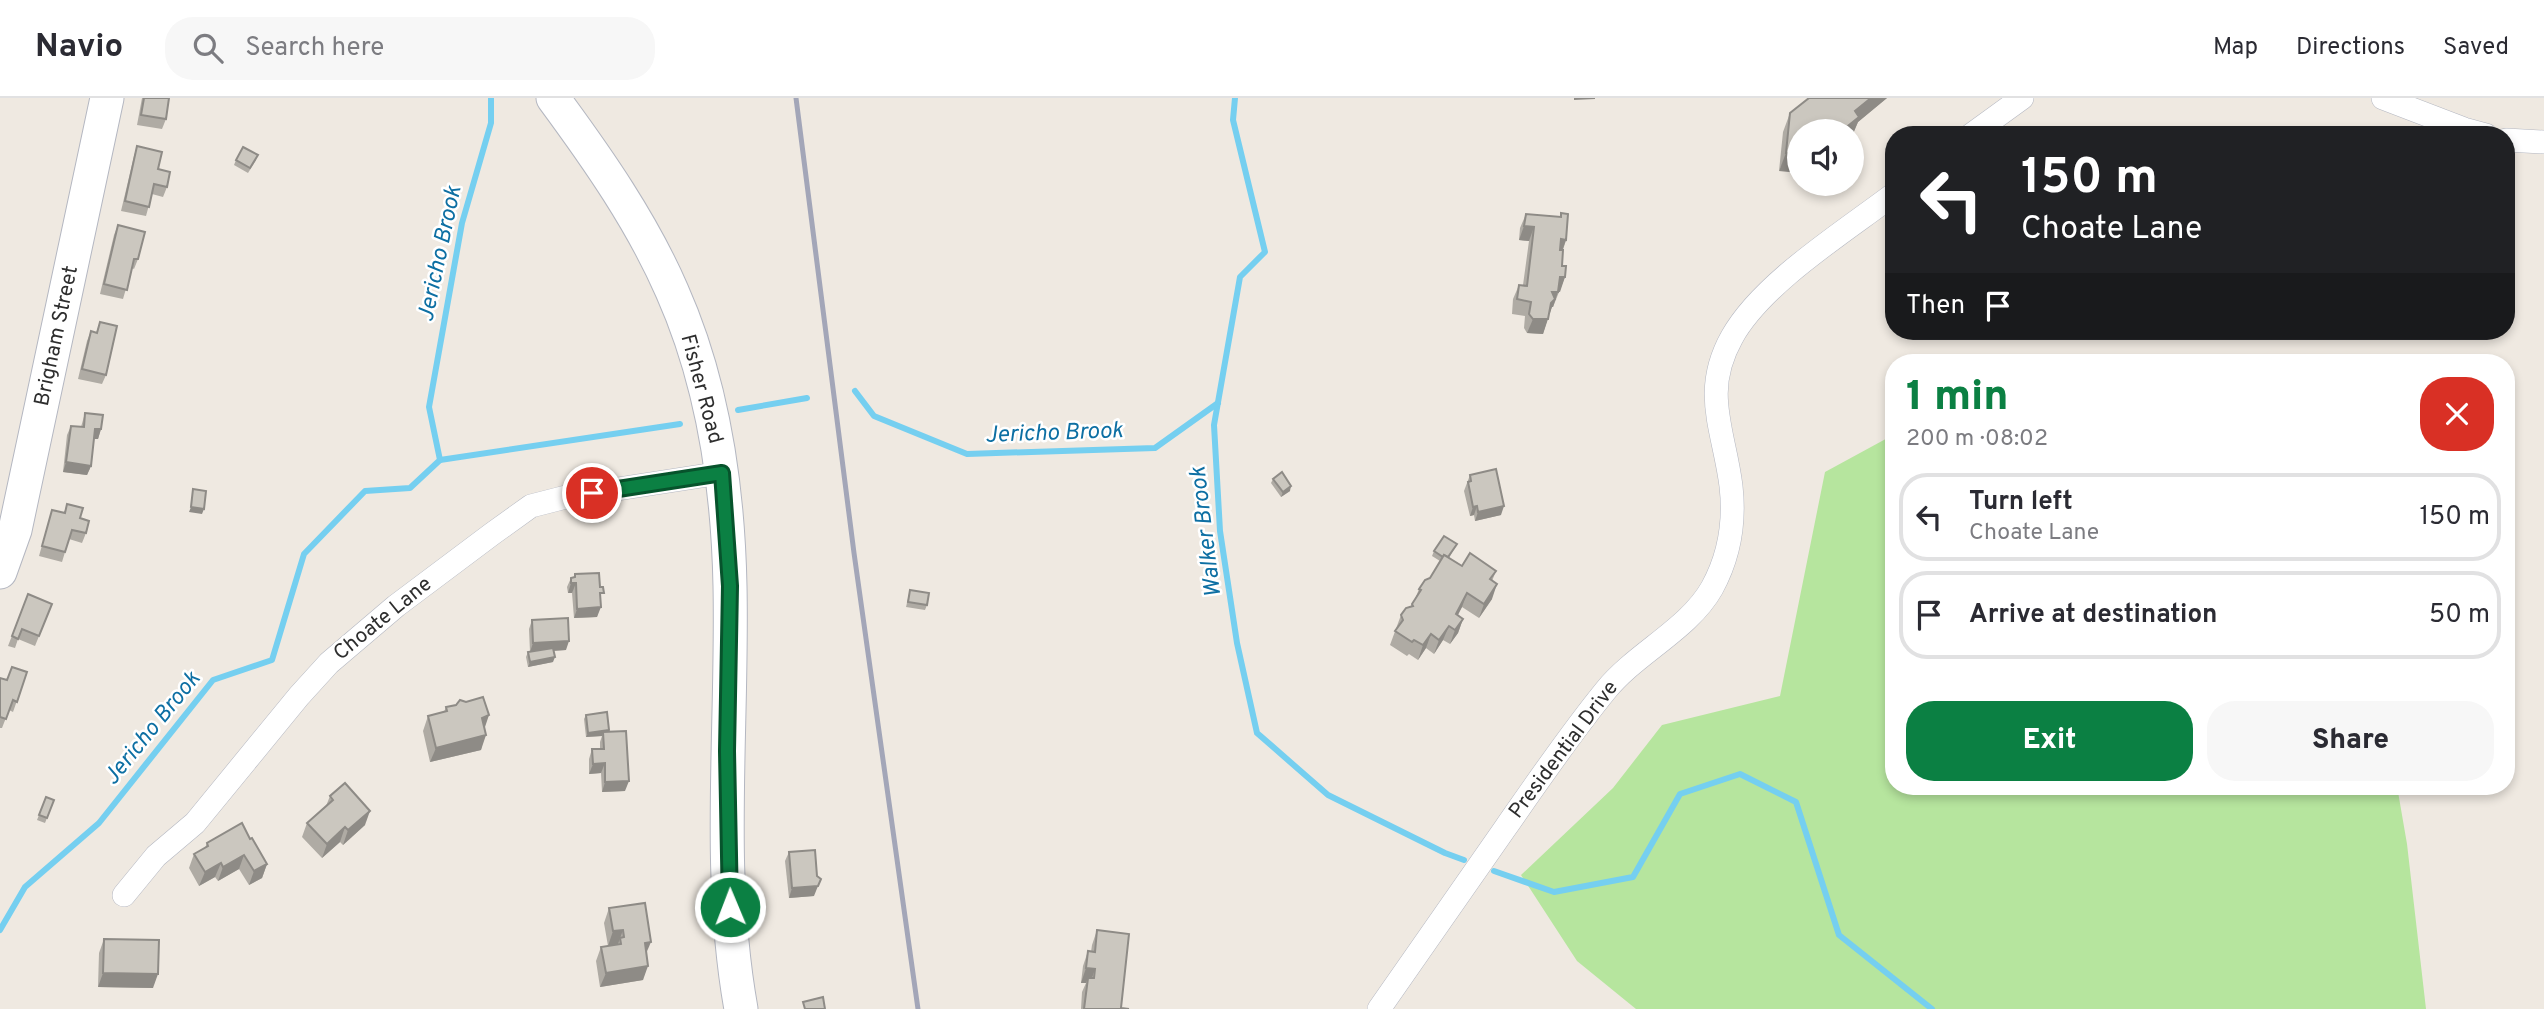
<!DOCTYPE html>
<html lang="en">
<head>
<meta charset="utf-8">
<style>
  body { margin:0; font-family:Overpass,sans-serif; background:#f7f7f7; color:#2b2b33; height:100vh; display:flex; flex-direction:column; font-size:26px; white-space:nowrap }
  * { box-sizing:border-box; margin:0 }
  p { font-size:23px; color:#7c7c81 }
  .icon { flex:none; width:38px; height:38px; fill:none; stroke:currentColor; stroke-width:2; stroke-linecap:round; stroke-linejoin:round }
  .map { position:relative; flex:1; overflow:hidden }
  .drawer { position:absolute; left:1885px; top:256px; width:630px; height:441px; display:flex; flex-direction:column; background:#fff; border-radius:28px; box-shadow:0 4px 10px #0003 }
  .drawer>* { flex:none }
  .guide { position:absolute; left:1885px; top:28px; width:630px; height:214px; border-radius:28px; box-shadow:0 4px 10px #0003; background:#202124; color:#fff; overflow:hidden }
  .buttons { position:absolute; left:1787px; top:21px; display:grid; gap:14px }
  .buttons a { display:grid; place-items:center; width:77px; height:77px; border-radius:50%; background:#fff; box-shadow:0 4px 10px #0003; font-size:35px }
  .pin { position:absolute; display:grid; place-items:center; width:60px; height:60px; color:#fff; margin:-30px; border:4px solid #fff; border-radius:50%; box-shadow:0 2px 7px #0007 }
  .me { position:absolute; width:77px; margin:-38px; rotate:359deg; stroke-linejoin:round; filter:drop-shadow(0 0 5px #0008) }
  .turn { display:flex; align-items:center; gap:24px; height:147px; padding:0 21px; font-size:32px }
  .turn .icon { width:91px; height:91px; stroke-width:2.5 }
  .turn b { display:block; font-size:49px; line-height:60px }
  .then { display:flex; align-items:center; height:66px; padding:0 21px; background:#0003; gap:14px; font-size:26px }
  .round { display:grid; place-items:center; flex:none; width:74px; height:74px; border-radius:28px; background:#f7f7f7 }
  .overview { display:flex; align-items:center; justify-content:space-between; height:119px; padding:0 21px }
  h1 { font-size:42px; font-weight:800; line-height:52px; color:#0b8043 }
  .action { display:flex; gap:14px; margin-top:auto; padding:14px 21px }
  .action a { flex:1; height:80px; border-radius:28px; background:#0b8043; color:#fff; font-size:28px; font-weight:800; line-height:80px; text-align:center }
  .action a+a { background:#f7f7f7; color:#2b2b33 }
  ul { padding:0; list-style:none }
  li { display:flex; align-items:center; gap:21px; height:88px; margin:0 14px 10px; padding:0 7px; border:4px solid #e1e1e2; border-radius:28px }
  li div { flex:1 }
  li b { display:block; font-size:26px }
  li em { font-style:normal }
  header { display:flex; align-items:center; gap:42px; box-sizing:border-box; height:98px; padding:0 35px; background:#fff; border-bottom:2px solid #e1e1e2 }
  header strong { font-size:33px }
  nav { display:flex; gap:38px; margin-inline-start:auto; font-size:24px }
  .search { width:490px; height:63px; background:#f7f7f7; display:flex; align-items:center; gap:18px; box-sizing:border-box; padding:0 24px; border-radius:28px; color:#7c7c81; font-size:26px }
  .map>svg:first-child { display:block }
  .green { fill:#b6e59e }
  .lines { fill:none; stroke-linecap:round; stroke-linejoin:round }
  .stream { stroke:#75cff0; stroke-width:6 }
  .street-casing { stroke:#b4b7c1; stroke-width:24 }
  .secondary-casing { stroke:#b4b7c1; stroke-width:35 }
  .street { stroke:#fff; stroke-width:23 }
  .secondary { stroke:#fff; stroke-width:33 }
  .rail { stroke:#a3a6b8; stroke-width:5 }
  .wall { fill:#afaba4 }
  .shaded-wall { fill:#8e8b86 }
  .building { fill:#cbc7bf; stroke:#8e8b86; stroke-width:2 }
  .route-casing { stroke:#07532c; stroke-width:18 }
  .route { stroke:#0b8043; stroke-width:12 }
  .labels { text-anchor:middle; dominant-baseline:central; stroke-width:5; stroke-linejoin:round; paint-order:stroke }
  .street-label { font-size:21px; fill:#2e2e2e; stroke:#fff }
  .water-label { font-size:23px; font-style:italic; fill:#0d6fa3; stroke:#fff }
</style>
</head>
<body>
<header>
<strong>Navio</strong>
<div class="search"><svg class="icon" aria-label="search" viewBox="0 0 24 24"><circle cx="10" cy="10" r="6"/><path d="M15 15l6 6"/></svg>Search here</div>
<nav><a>Map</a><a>Directions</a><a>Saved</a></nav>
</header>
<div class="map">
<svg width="2544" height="911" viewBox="0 0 2544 911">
  <rect width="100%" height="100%" fill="#efe9e1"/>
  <polygon class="green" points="1893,337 1894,688 2397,688 2407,746 2426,911 1636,911 1577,863 1521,777 1613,690 1662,627 1780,598 1825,374"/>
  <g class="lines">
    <g class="stream">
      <polyline points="1235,0 1233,22 1265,154 1240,179 1214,327 1220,433 1237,545 1257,635 1328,697 1445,755 1464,762"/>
      <polyline points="855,293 874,318 967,356 1155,350 1218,305"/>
      <polyline points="738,312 807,300"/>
      <polyline points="440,362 680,326"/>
      <polyline points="1494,773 1554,794 1633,779 1680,696 1740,676 1796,704 1839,837 1932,911"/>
      <polyline points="0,832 25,789 99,725 213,582 272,562 304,456 365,393 410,390 440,362 429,309 462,125 491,25 491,0"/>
    </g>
    <g class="street-casing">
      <g id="street">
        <polyline points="2383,0 2464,31 2486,37"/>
        <polyline points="1971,37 2022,0"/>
        <polyline points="2506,42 2544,44"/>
        <polyline points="124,797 156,758 195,725 299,598 329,565 396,508 492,436 531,408 566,399 721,375"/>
        <path d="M1379,911C1421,850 1464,790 1506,729C1538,683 1570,636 1606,592C1636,555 1689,531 1712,490C1729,459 1735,423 1731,388C1724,332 1701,294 1732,239C1762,185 1844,134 1894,96"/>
      </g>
    </g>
    <g class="secondary-casing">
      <g id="secondary">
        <path d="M553,0C598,61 642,124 672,193C713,285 728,388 730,488C733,628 716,772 741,911"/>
        <polyline points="0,474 15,432 107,0"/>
      </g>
    </g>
    <use href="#street" class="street"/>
    <use href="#secondary" class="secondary"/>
    <polyline class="rail" points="796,0 854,455 918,911"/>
  </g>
  <g class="wall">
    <polygon points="142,0 169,0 166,21 162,31 137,27"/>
    <polygon points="1809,0 1887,0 1858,24 1852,38 1852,33 1799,33 1779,73 1783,34 1790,15"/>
    <polygon points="137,48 158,71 167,89 163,99 152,96 146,118 121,113 134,58"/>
    <polygon points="236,62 256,62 248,75 234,67"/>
    <polygon points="1561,115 1566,142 1563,152 1562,168 1565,179 1553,209 1552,209 1549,216 1543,236 1527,235 1524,230 1525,218 1512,216 1513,201 1519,187 1523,187 1529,143 1519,142 1520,130 1526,116 1560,119"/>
    <polygon points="118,127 138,161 134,171 132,170 123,201 100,196 114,137"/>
    <polygon points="100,224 106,277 102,286 78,281 87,243 91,233 96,235"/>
    <polygon points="85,315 101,331 98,341 94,341 91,368 87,377 63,374 67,337 71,328 81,329"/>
    <polygon points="1470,377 1501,417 1475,423 1474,417 1470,418 1464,393"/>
    <polygon points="1273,381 1290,393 1281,399 1271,385"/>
    <polygon points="67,406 80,420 86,435 82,445 69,441 62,464 39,458 52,412 64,415"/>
    <polygon points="1457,446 1449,460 1462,468 1496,473 1492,483 1492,501 1479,520 1462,509 1457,517 1463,521 1458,535 1450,546 1443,542 1434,556 1426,550 1418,562 1409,556 1407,558 1390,547 1401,517 1411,508 1415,501 1419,491 1430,480 1440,463 1432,458 1434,453"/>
    <polygon points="575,476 600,505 597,519 574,520 572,495 568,495 567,489 571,480 574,479"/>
    <polygon points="910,492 927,507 925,512 906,509"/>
    <polygon points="28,496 52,506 35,548 18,541 15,550 8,548"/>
    <polygon points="532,522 566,552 554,553 553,564 528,569 526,559 528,554 530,554 529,531"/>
    <polygon points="27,574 13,614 9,612 2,630 0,630 0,580 7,582"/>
    <polygon points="446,609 485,630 481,652 430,664 423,633 428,618 444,614"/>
    <polygon points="586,617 608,634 625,693 602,694 601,675 589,676 589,661 592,651 600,651 600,644 602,638 586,639 584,621"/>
    <polygon points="330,698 365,727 343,747 340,744 322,760 302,739 307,725 326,708"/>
    <polygon points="46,699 54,702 45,725 37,722"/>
    <polygon points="250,741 267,766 262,780 249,787 239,771 218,783 215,779 199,788 189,770 194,756 205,750 207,745"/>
    <polygon points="789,754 814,798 789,800 785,763"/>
    <polygon points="609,810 646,856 643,882 600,889 596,863 601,849 618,846 608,848 604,825"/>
    <polygon points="1097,832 1121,910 1129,911 1081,911 1082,894 1086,885 1081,885 1083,868 1088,853 1091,854 1092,847"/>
    <polygon points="104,841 153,890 98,889 99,855"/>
  </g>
  <g class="shaded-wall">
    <polygon points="1574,0 1595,0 1595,1 1574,2"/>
    <polygon points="1871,0 1887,0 1858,24 1852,38 1852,33 1843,33 1855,13"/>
    <polygon points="1786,55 1799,56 1799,75 1779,73"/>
    <polygon points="1524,128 1534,129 1529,143 1519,142"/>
    <polygon points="1561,141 1566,142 1561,156 1556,156"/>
    <polygon points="1560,179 1565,179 1560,194 1554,193"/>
    <polygon points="1552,194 1558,194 1553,209 1552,209 1550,215 1545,219"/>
    <polygon points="1533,221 1548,221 1543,236 1527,235"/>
    <polygon points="95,331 101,331 98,341 92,341"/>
    <polygon points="66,364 91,368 87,377 63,374"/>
    <polygon points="1291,388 1290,393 1281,399 1283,394"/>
    <polygon points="1477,408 1474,417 1470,418 1473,409"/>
    <polygon points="1504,408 1501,417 1475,423 1478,414"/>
    <polygon points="191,409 204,411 202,416 189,414"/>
    <polygon points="571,485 576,485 572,495 568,495"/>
    <polygon points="1497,486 1492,501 1479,520 1484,506"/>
    <polygon points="1467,495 1462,509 1451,531 1456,516"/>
    <polygon points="601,509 597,519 574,520 577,511"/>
    <polygon points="1463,521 1458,535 1450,546 1455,532"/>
    <polygon points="1449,528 1443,542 1434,556 1439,542"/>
    <polygon points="1431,536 1426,550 1418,562 1423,547"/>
    <polygon points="569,543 566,552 530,554 533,545"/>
    <polygon points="555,559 553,564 528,569 530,564"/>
    <polygon points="489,617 484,632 482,620"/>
    <polygon points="609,632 607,637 603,634 602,638 586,639 588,635"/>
    <polygon points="486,637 481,652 430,664 436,650"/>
    <polygon points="605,665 601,675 589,676 593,666"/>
    <polygon points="629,683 625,693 602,694 605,684"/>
    <polygon points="370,713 365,727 343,747 348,732"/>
    <polygon points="345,729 340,744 322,760 327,746"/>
    <polygon points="244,757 239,771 218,783 223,769"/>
    <polygon points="221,765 215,779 199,788 205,774"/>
    <polygon points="267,766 262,780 249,787 254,773"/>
    <polygon points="818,788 814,798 789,800 792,790"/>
    <polygon points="623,832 618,846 608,848 613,833"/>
    <polygon points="651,844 645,858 645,845"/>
    <polygon points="648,868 643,882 600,889 606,875"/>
    <polygon points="1086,870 1095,871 1090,886 1088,880 1086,885 1081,885"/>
    <polygon points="103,875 158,876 153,890 98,889"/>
  </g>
  <g class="building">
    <polygon points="144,0 169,0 166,21 141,17"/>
    <polygon points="1809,0 1871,0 1855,13 1859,19 1844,31 1838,29 1832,33 1822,33 1817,27 1813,31 1813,33 1799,33 1799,56 1786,55 1790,15"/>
    <polygon points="137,48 162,54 158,71 170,74 167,89 154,86 149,109 125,103"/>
    <polygon points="243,49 258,57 250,70 236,62"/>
    <polygon points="1561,115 1568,116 1566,142 1561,141 1560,152 1563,152 1562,168 1566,168 1565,179 1560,179 1558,194 1552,194 1555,201 1551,205 1548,221 1533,221 1529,216 1531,204 1517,201 1519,187 1527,188 1534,129 1524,128 1526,116 1561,119"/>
    <polygon points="118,127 145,134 138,161 134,161 127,192 104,186"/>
    <polygon points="100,224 117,228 106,277 82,271 91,233 97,235"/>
    <polygon points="85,315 103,317 101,331 95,331 91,368 66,364 71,328 84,329"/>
    <polygon points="1496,371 1504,408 1478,414 1477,408 1473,409 1468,384 1471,383 1470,377"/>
    <polygon points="1282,374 1291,388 1283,394 1273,381"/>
    <polygon points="193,391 206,393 204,411 191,409"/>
    <polygon points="67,406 83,410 80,420 89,423 86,435 72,432 65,454 42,448 52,412 65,415"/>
    <polygon points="1444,438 1457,446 1448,459 1444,457 1443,459 1434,453"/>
    <polygon points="1470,455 1496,473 1490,481 1497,486 1484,506 1467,495 1456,516 1463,521 1455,532 1449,528 1439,542 1431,536 1423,547 1414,542 1412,544 1395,533 1403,522 1401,517 1406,510 1413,508 1412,506 1421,492 1419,491 1425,482 1430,480 1444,457 1462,468"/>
    <polygon points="599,475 600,489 603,489 604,495 600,495 601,509 577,511 576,485 571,485 571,480 575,479 575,476"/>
    <polygon points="910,492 929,495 927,507 908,504"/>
    <polygon points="28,496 52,506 39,538 22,531 18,541 12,538"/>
    <polygon points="568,520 569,543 533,545 532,522"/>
    <polygon points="553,550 555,559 530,564 528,554"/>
    <polygon points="12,569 27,574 17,604 13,602 6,621 0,619 0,580 7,582"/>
    <polygon points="483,599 489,617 482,620 486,637 436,650 428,618 447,613 446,609 456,607 460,602 466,604"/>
    <polygon points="607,614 609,632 588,635 586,617"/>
    <polygon points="626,633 629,683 605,684 605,665 593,666 592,651 604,651 603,634"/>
    <polygon points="345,685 370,713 348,732 345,729 327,746 307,725 333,702 330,698"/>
    <polygon points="46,699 54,702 47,720 39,717"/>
    <polygon points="242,725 250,741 252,740 267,766 254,773 244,757 223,769 221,765 205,774 194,756 208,748 207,745"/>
    <polygon points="815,752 817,778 821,781 818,788 792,790 789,754"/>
    <polygon points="645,805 651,844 645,845 648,868 606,875 601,849 621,846 620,840 624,839 623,832 613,833 609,810"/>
    <polygon points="1097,832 1129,836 1121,910 1129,911 1084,911 1088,880 1094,880 1095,871 1086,870 1088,853 1095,854"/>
    <polygon points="104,841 159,842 158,876 103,875"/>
    <polygon points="823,899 825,911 805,911 803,904"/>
  </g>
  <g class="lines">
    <g class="route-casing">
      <polyline id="route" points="592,395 722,375 730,488 727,653 730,809"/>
    </g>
    <use href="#route" class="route"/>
  </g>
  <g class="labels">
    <g class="street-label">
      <text transform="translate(57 238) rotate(-78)">Brigham Street</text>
      <text transform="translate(701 291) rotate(75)">Fisher Road</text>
      <text transform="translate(383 521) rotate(-39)">Choate Lane</text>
      <text transform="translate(1564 652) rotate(-53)">Presidential Drive</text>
    </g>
    <g class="water-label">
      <text transform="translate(441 156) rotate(-78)">Jericho Brook</text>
      <text transform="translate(1054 336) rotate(-2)">Jericho Brook</text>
      <text transform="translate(1207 434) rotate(-97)">Walker Brook</text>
      <text transform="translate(153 631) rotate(-51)">Jericho Brook</text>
    </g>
  </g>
</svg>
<div class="buttons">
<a><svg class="icon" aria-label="sound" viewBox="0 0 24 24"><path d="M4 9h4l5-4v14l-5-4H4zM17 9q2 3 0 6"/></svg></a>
</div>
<div class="pin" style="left:592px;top:395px;background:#d93025"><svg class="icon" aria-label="arrive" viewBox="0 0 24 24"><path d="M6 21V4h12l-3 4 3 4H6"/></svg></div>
<svg class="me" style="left:730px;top:809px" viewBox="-20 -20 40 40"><circle r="17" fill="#0b8043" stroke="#fff" stroke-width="3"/><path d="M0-11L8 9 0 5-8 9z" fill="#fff"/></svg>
<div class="guide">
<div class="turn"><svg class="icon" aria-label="left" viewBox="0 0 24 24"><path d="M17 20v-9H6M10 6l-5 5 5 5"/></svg><div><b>150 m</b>Choate Lane</div></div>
<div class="then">Then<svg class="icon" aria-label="arrive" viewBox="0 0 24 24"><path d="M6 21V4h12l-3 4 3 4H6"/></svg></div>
</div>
<section class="drawer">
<div class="overview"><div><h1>1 min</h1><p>200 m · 08:02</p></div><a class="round" style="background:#d93025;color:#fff"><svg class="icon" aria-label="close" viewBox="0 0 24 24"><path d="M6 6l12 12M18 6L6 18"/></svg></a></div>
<ul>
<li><svg class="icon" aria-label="left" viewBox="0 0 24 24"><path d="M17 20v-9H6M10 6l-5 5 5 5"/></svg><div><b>Turn left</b><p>Choate Lane</p></div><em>150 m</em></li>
<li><svg class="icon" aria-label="arrive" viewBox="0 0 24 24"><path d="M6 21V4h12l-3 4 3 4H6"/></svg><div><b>Arrive at destination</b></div><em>50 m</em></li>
</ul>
<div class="action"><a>Exit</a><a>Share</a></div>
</section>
</div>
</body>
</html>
